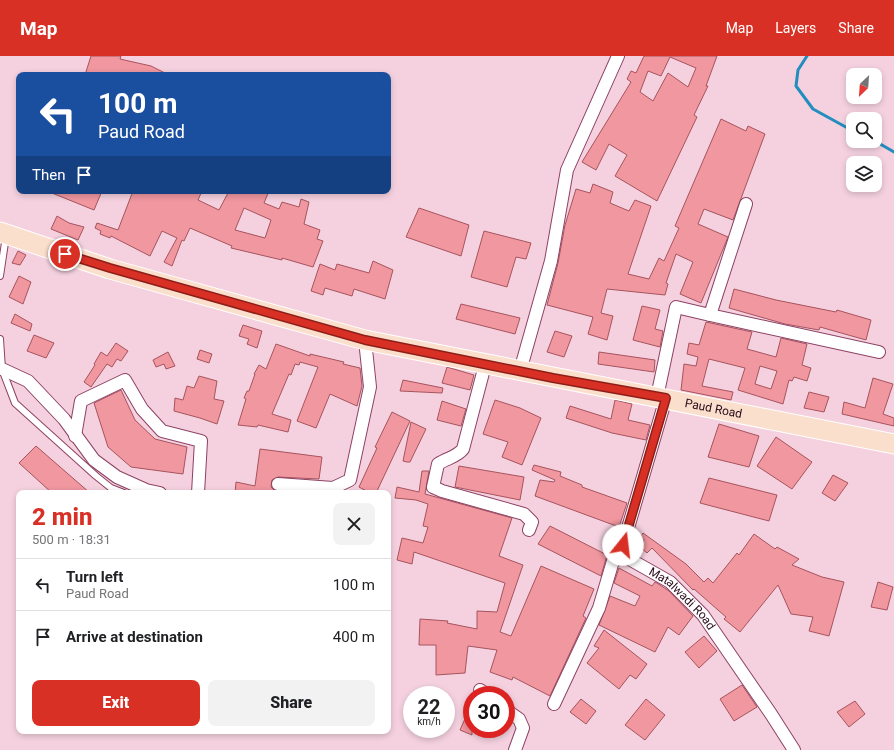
<!DOCTYPE html>
<html lang="en">
<head>
<meta charset="utf-8">
<style>
  body { margin:0; font-family:Roboto,sans-serif; background:#f2f2f2; color:#202124; height:100vh; display:flex; flex-direction:column; font-size:15px; white-space:nowrap }
  * { box-sizing:border-box; margin:0 }
  p { font-size:13px; color:#757577 }
  .icon { flex:none; width:22px; height:22px; fill:none; stroke:currentColor; stroke-width:2; stroke-linecap:round; stroke-linejoin:round }
  .map { position:relative; flex:1; overflow:hidden }
  .panel { position:absolute; left:16px; top:434px; width:375px; height:244px; display:flex; flex-direction:column; background:#fff; border-radius:8px; box-shadow:0 2px 6px #0003 }
  .panel>* { flex:none }
  .banner { position:absolute; left:16px; top:16px; width:375px; height:122px; border-radius:8px; box-shadow:0 2px 6px #0003; background:#1a4fa0; color:#fff; overflow:hidden }
  .needle { width:26px; rotate:205deg }
  .controls { position:absolute; left:846px; top:12px; display:grid; gap:8px }
  .controls a { display:grid; place-items:center; width:36px; height:36px; border-radius:8px; background:#fff; box-shadow:0 2px 6px #0003; font-size:20px }
  .speed { position:absolute; left:403px; top:630px; display:flex; gap:8px; font-size:20px; font-weight:700; text-align:center }
  .speed>* { display:grid; place-content:center; width:52px; height:52px; border-radius:50%; background:#fff; box-shadow:0 2px 6px #0003; line-height:1 }
  .speed small { font-size:10px; font-weight:400 }
  .speed .limit { border:6px solid #d22; background:#fff; color:#111 }
  .pin { position:absolute; display:grid; place-items:center; width:34px; height:34px; color:#fff; margin:-17px; border:2px solid #fff; border-radius:50%; box-shadow:0 1px 4px #0007 }
  .me { position:absolute; width:44px; margin:-22px; rotate:16deg; stroke-linejoin:round; filter:drop-shadow(0 0 3px #0008) }
  .turn { display:flex; align-items:center; gap:14px; height:84px; padding:0 16px; font-size:18px }
  .turn .icon { width:52px; height:52px; stroke-width:2.5 }
  .turn b { display:block; font-size:28px; line-height:34px }
  .then { display:flex; align-items:center; height:38px; padding:0 16px; background:#0003; gap:8px; font-size:15px }
  .round { display:grid; place-items:center; flex:none; width:42px; height:42px; border-radius:8px; background:#f2f2f2 }
  .head { display:flex; align-items:center; justify-content:space-between; height:68px; padding:0 16px }
  h1 { font-size:24px; font-weight:800; line-height:30px; color:#d93025 }
  .button { display:flex; gap:8px; margin-top:auto; padding:8px 16px }
  .button a { flex:1; height:46px; border-radius:8px; background:#d93025; color:#fff; font-size:16px; font-weight:800; line-height:46px; text-align:center }
  .button a+a { background:#f2f2f2; color:#202124 }
  ul { padding:0; list-style:none }
  li { display:flex; align-items:center; gap:12px; height:52px; padding:0 16px; border-top:1px solid #e0e0e0 }
  li div { flex:1 }
  li b { display:block; font-size:15px }
  li em { font-style:normal }
  header { display:flex; align-items:center; gap:24px; box-sizing:border-box; height:56px; padding:0 20px; background:#d93025; color:#fff }
  header strong { font-size:19px }
  nav { display:flex; gap:22px; margin-inline-start:auto; font-size:14px }
  .map>svg:first-child { display:block }
  .lines { fill:none; stroke-linecap:round; stroke-linejoin:round }
  .stream { stroke:#238ebd; stroke-width:3 }
  .building { fill:#f197a0; stroke:#a6545e; fill-rule:evenodd }
  .service-casing { stroke:#8d4264; stroke-width:8 }
  .minor-casing { stroke:#8d4264; stroke-width:14 }
  .primary-casing { stroke:#fff; stroke-width:21 }
  .service { stroke:#fff; stroke-width:6 }
  .minor { stroke:#fff; stroke-width:12 }
  .primary { stroke:#fbdfcd; stroke-width:19 }
  .route-casing { stroke:#8d1f18; stroke-width:10 }
  .route { stroke:#d93025; stroke-width:7 }
  .labels { text-anchor:middle; dominant-baseline:central; stroke-width:4; stroke-linejoin:round; paint-order:stroke }
  .street-label { font-size:12px; fill:#290b19; stroke:#f5d1df }
</style>
</head>
<body>
<header>
<strong>Map</strong>
<nav><a>Map</a><a>Layers</a><a>Share</a></nav>
</header>
<div class="map">
<svg width="894" height="694" viewBox="0 0 894 694">
  <rect width="100%" height="100%" fill="#f5d1df"/>
  <g class="lines">
    <g class="stream">
      <polyline points="807,0 798,14 796,30 813,53 853,75"/>
      <polyline points="875,85 894,96"/>
    </g>
  </g>
  <g class="building">
    <polygon points="91,0 121,0 120,3 151,10 169,19 85,19"/>
    <path d="M644,0H717L706,30H708L694,59L697,61L657,145L615,120L627,99L609,88L596,114L582,106L631,26L627,23L631,15L636,17ZM670,1L696,12L688,31L668,17L653,45L640,36L648,15L661,20Z"/>
    <polygon points="721,63 746,75 748,70 765,78 733,164 704,153 698,168 728,181 701,247 680,238 693,206 676,198 666,227 668,228 665,239 607,233 601,257 613,260 607,284 588,278 593,261 547,249 558,207 565,169 576,133 590,137 593,128 613,136 610,147 629,155 635,144 651,150 628,218 649,223 659,202 664,205 679,172 675,170"/>
    <polygon points="47,135 102,135 94,154"/>
    <path d="M133,135H202L198,144L219,154L229,135H269L264,147L279,153L282,146L299,151L301,143L309,146L304,168L320,174L317,183L323,185L313,211L282,202V204L231,192L232,190L190,172L184,185L182,184L172,210L164,206L177,182L162,175L150,200L111,180L110,182L100,178L101,175L95,172L97,167L118,174ZM244,152L271,164L265,182L235,174Z"/>
    <polygon points="419,152 469,169 461,200 406,181"/>
    <polygon points="57,160 69,167 84,171 78,184 51,173"/>
    <polygon points="484,175 531,187 526,203 516,201 507,231 471,221"/>
    <polygon points="18,195 26,199 20,209 12,207"/>
    <polygon points="373,205 393,214 385,243 354,233 352,240 325,232 323,239 311,235 320,208 335,214 337,208 369,217"/>
    <polygon points="19,220 31,226 23,248 9,241"/>
    <polygon points="734,233 776,244 836,256 837,254 871,264 866,284 820,271 819,274 785,268 729,252"/>
    <polygon points="461,248 520,262 515,278 456,263"/>
    <polygon points="642,250 660,254 655,273 663,275 660,291 633,284"/>
    <polygon points="15,258 32,268 30,275 11,267"/>
    <path d="M706,266L752,276L747,293L776,301L781,282L807,288L802,309L811,312L807,325L794,321L792,325L789,324L783,348L738,334L745,312L709,303L702,330L733,336L731,344L681,334L684,308L696,310L698,301L687,298L689,287L699,289ZM760,310L777,315L771,333L755,328Z"/>
    <polygon points="243,269 262,275 257,292 247,288 249,283 239,280"/>
    <polygon points="555,275 572,280 564,301 547,296"/>
    <polygon points="34,279 54,287 46,302 27,295"/>
    <polygon points="116,287 128,295 121,305 117,303 112,311 107,308 91,331 84,326 95,309 94,308 101,296 107,300"/>
    <polygon points="276,288 310,300 310,298 344,306 343,308 360,312 362,330 357,350 330,338 316,372 297,365 318,311 300,306 299,309 295,308 291,319 289,318 272,358 291,364 288,376 258,369 257,371 238,369 246,343 244,342 247,335 249,335 255,318 254,318 259,309 266,313"/>
    <polygon points="200,294 212,298 209,307 197,303"/>
    <polygon points="168,296 175,310 166,313 164,308 156,311 153,304"/>
    <polygon points="599,296 655,304 654,316 598,308"/>
    <polygon points="447,311 474,319 470,334 442,327"/>
    <polygon points="199,320 217,325 214,343 224,345 217,368 200,362 174,355 175,342 183,344 187,330 194,332"/>
    <polygon points="873,322 893,328 883,358 894,362 894,370 842,358 844,346 865,352"/>
    <polygon points="403,324 443,332 442,337 400,335"/>
    <polygon points="121,334 135,364 155,383 187,391 183,418 131,411 108,391 94,347"/>
    <polygon points="809,336 829,341 824,356 804,352"/>
    <polygon points="495,344 520,352 541,362 522,409 502,401 508,386 483,378"/>
    <polygon points="615,344 632,348 628,364 650,369 646,384 612,377 566,362 570,350 611,363"/>
    <polygon points="442,345 466,353 461,370 437,364"/>
    <polygon points="392,356 410,365 377,435 373,435 370,437 359,431 377,392 375,391"/>
    <polygon points="411,366 426,373 410,406 407,406 403,405"/>
    <polygon points="719,368 759,380 749,411 708,401"/>
    <polygon points="776,381 812,406 792,433 757,410"/>
    <polygon points="36,390 90,437 52,437 19,407"/>
    <polygon points="260,393 322,401 319,423 278,421 272,424 271,431 274,434 282,437 235,437 236,426 255,430"/>
    <polygon points="534,409 561,416 560,420 582,429 582,431 627,447 619,471 535,440 540,424 554,426 555,424 532,414"/>
    <polygon points="459,410 524,421 520,444 455,431"/>
    <polygon points="422,415 429,415 425,438 512,462 499,500 523,509 500,576 511,580 541,510 594,533 583,560 586,562 550,640 513,621 512,624 490,616 497,594 468,590 465,617 436,619 436,589 419,589 420,563 448,565 447,567 477,573 477,555 497,556 505,527 414,496 412,508 397,504 402,482 423,487 428,471 423,470 428,448 416,444 395,442 397,431 419,436"/>
    <polygon points="833,419 848,427 835,445 822,437"/>
    <polygon points="709,422 777,439 769,465 700,447"/>
    <polygon points="550,470 607,499 601,520 538,488"/>
    <polygon points="643,477 686,508 704,526 708,522 713,527 737,497 739,499 754,478 775,493 777,491 799,503 792,509 822,521 844,526 829,580 809,575 813,561 791,558 778,529 740,576 724,563 726,561 694,533 693,534 652,492 647,497 640,491 644,484 641,480"/>
    <polygon points="619,512 652,530 655,526 657,527 669,535 693,560 679,579 668,571 655,596 599,569 610,540 635,550 640,540 614,527"/>
    <polygon points="878,526 893,531 887,554 871,551"/>
    <polygon points="604,574 647,608 636,623 630,619 619,633 587,607 599,592 594,590"/>
    <polygon points="704,580 717,595 699,612 685,596"/>
    <polygon points="742,629 757,651 734,665 720,643"/>
    <polygon points="581,643 596,655 586,668 570,656"/>
    <polygon points="646,643 665,659 645,684 625,669"/>
    <polygon points="855,645 865,658 849,671 837,656"/>
    <polygon points="472,647 472,679 460,674"/>
  </g>
  <g class="lines">
    <g class="service-casing">
      <g id="service">
        <polyline points="0,220 6,180"/>
        <polyline points="0,283 2,313 15,347 96,420 111,432 124,437"/>
      </g>
    </g>
    <g class="minor-casing">
      <g id="minor">
        <polyline points="710,259 879,296"/>
        <path d="M485,309L463,393C457,401 447,402 438,408L433,431L442,435L524,458L532,466L529,474"/>
        <polyline points="2,313 28,325 64,363 94,404 117,421 146,434 160,437"/>
        <polyline points="520,315 551,205 567,114 618,0"/>
        <polyline points="657,341 676,251 710,259 746,148"/>
        <path id="s1" d="M666,342L623,489L624,500L670,526L703,559L771,658L794,694"/>
        <polyline points="75,380 81,345 125,324 142,353 162,375 201,385 198,437"/>
        <polyline points="278,428 333,432 350,424 370,331 365,284"/>
        <polyline points="480,634 487,639"/>
        <polyline points="554,648 599,552 613,505 624,500"/>
        <polyline points="506,654 519,663 523,672 515,694"/>
      </g>
    </g>
    <g class="primary-casing">
      <g id="primary">
        <path id="s2" d="M0,176L110,213L365,284L894,388"/>
      </g>
    </g>
    <use href="#service" class="service"/>
    <use href="#minor" class="minor"/>
    <use href="#primary" class="primary"/>
  </g>
  <g class="lines">
    <g class="route-casing">
      <polyline id="route" points="65,198 110,212 365,284 553,322 666,342 623,489"/>
    </g>
    <use href="#route" class="route"/>
  </g>
  <g class="labels">
    <g class="street-label">
      <text stroke="none"><textPath href="#s2" startOffset="736">Paud Road</textPath></text>
      <text stroke="none"><textPath href="#s1" startOffset="237">Matalwadi Road</textPath></text>
    </g>
  </g>
</svg>
<div class="controls">
<a><svg class="needle" viewBox="-14 -14 28 28"><path d="M0-13l5 13h-10z" fill="#e53935"/><path d="M0 13l5-13h-10z" fill="#757577"/></svg></a>
<a><svg class="icon" aria-label="search" viewBox="0 0 24 24"><circle cx="10" cy="10" r="6"/><path d="M15 15l6 6"/></svg></a>
<a><svg class="icon" aria-label="layers" viewBox="0 0 24 24"><path d="M12 4l9 5-9 5-9-5zM3 14l9 5 9-5"/></svg></a>
</div>
<div class="speed"><div>22<small>km/h</small></div><div class="limit">30</div></div>
<div class="pin" style="left:65px;top:198px;background:#d93025"><svg class="icon" aria-label="arrive" viewBox="0 0 24 24"><path d="M6 21V4h12l-3 4 3 4H6"/></svg></div>
<svg class="me" style="left:623px;top:489px" viewBox="-20 -20 40 40"><circle r="19" fill="#fff"/><path d="M0-13L10 11 0 6-10 11z" fill="#d93025"/></svg>
<div class="banner">
<div class="turn"><svg class="icon" aria-label="left" viewBox="0 0 24 24"><path d="M17 20v-9H6M10 6l-5 5 5 5"/></svg><div><b>100 m</b>Paud Road</div></div>
<div class="then">Then<svg class="icon" aria-label="arrive" viewBox="0 0 24 24"><path d="M6 21V4h12l-3 4 3 4H6"/></svg></div>
</div>
<section class="panel">
<div class="head"><div><h1>2 min</h1><p>500 m · 18:31</p></div><a class="round"><svg class="icon" aria-label="close" viewBox="0 0 24 24"><path d="M6 6l12 12M18 6L6 18"/></svg></a></div>
<ul>
<li><svg class="icon" aria-label="left" viewBox="0 0 24 24"><path d="M17 20v-9H6M10 6l-5 5 5 5"/></svg><div><b>Turn left</b><p>Paud Road</p></div><em>100 m</em></li>
<li><svg class="icon" aria-label="arrive" viewBox="0 0 24 24"><path d="M6 21V4h12l-3 4 3 4H6"/></svg><div><b>Arrive at destination</b></div><em>400 m</em></li>
</ul>
<div class="button"><a>Exit</a><a>Share</a></div>
</section>
</div>
</body>
</html>
